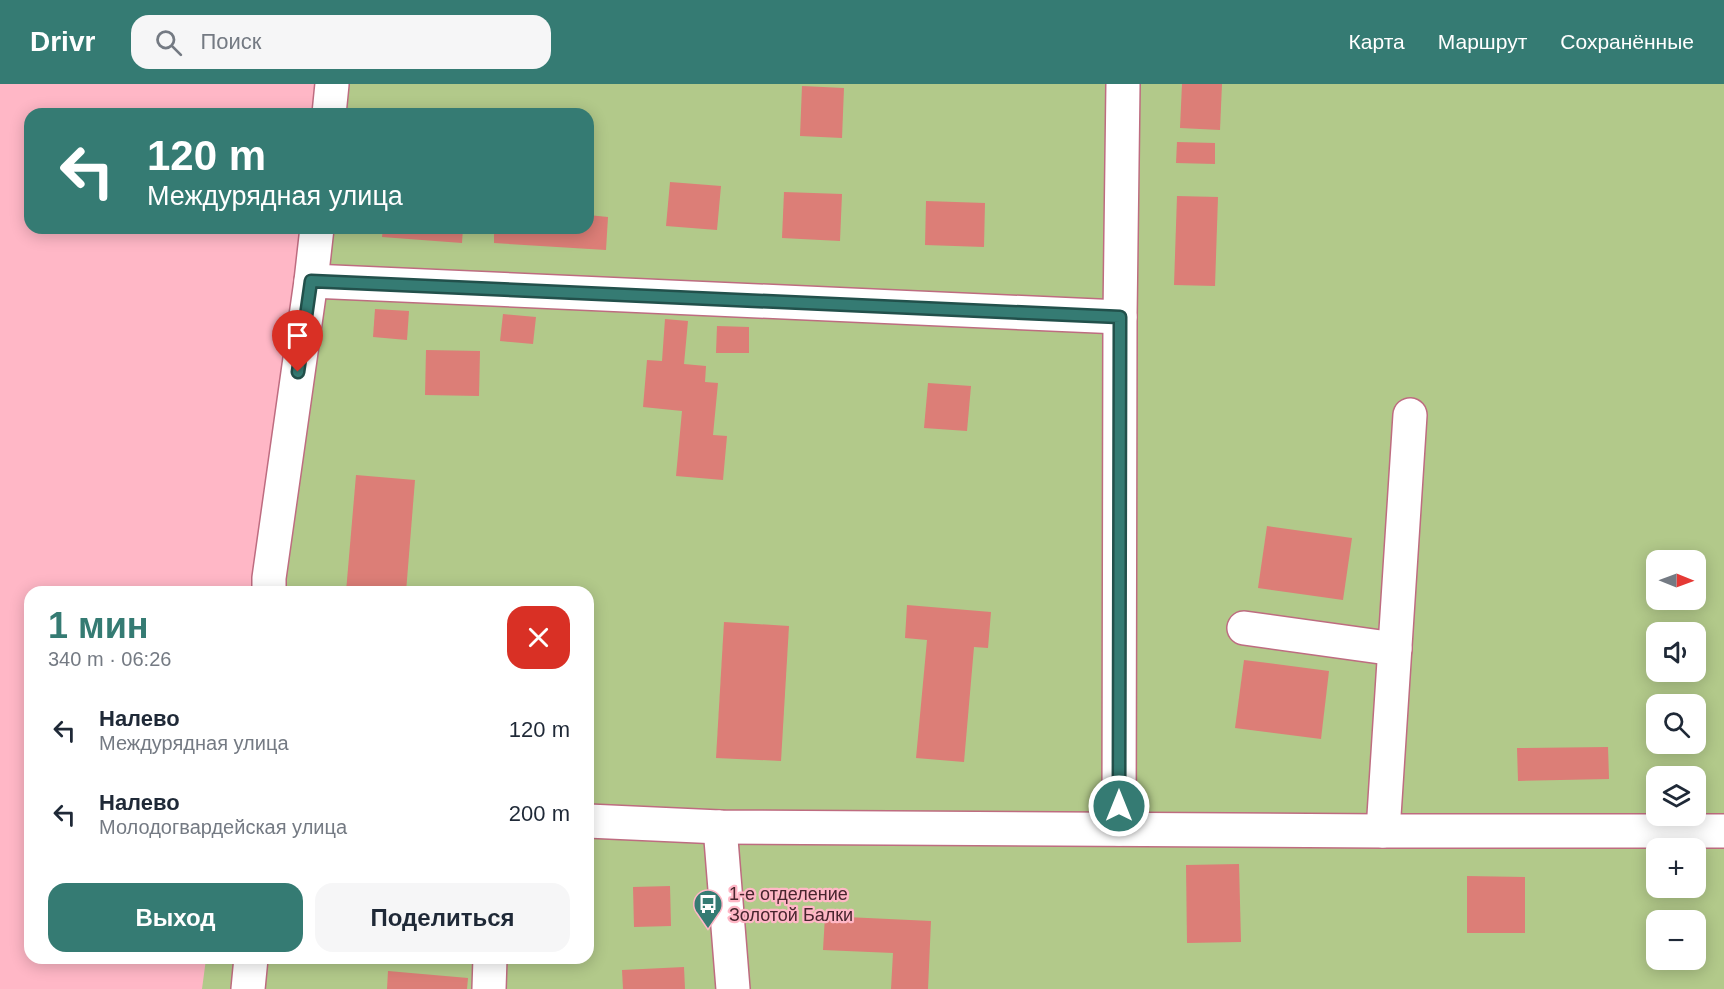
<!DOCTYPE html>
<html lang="ru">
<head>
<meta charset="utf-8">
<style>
  body { margin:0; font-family:Helvetica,sans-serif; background:#f6f6f7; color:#1f2937; height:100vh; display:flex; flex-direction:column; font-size:22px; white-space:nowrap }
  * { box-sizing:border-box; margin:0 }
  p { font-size:20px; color:#747a83 }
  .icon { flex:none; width:33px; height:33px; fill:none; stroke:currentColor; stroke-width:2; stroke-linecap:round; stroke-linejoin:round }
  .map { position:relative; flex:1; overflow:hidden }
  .drawer { position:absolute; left:24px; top:502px; width:570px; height:378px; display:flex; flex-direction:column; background:#fff; border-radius:18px; box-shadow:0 3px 15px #0003 }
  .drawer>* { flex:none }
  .hud { position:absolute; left:24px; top:24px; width:570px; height:126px; border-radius:18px; box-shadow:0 3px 15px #0003; background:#357b73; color:#fff; overflow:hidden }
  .needle { width:39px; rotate:91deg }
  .buttons { position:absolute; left:1646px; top:466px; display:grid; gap:12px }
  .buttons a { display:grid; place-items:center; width:60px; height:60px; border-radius:12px; background:#fff; box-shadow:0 3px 15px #0003; font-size:30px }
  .pin { position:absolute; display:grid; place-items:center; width:51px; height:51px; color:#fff; margin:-62px -26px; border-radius:50% 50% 50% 0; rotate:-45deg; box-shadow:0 0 6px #0007 }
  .pin .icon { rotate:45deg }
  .me { position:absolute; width:66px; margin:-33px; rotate:0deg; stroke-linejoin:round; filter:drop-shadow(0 0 4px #0008) }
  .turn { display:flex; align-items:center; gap:21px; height:126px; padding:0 24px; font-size:27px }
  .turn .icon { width:78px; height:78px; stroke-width:2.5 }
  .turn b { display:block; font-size:42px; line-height:51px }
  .round { display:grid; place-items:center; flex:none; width:63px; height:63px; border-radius:18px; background:#f6f6f7 }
  .head { display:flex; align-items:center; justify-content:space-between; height:102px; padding:0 24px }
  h1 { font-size:36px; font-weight:700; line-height:45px; color:#357b73 }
  .button { display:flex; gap:12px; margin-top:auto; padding:12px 24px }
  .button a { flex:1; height:69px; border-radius:18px; background:#357b73; color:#fff; font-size:24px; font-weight:700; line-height:69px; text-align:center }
  .button a+a { background:#f6f6f7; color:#1f2937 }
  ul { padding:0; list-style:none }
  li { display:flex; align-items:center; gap:18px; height:84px; padding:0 24px }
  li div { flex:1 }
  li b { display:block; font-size:22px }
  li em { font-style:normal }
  header { display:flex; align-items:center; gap:36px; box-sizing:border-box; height:84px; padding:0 30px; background:#357b73; color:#fff }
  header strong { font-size:28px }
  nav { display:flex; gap:33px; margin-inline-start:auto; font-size:21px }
  .search { width:420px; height:54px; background:#f6f6f7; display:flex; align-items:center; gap:15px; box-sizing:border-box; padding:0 21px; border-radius:18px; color:#747a83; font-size:22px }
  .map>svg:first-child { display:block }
  .green { fill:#b2c98a; fill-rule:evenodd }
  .building { fill:#dc7e77 }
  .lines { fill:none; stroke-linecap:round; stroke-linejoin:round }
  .minor-casing { stroke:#be6c80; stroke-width:36 }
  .minor { stroke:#fff; stroke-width:33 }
  .route-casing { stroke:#22504b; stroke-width:15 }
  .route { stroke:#357b73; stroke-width:10 }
  .labels { text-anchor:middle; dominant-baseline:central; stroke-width:4.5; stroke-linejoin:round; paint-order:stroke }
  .poi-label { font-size:18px; fill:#48252e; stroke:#ffb7c6; text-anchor:start }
</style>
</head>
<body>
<header>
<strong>Drivr</strong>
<div class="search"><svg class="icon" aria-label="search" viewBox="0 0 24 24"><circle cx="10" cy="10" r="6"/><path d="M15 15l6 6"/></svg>Поиск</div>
<nav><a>Карта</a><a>Маршрут</a><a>Сохранённые</a></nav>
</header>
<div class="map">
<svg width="1724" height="905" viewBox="0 0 1724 905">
  <rect width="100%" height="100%" fill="#ffb7c6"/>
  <path class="green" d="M320,0H1724V905H202L206,875L588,874V508H254L301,144H588V30H316ZM1656,477H1695V516H1656ZM1656,549H1695V588H1656ZM1656,621H1695V660H1656ZM1656,693H1695V732H1656ZM1656,765H1695V804H1656ZM1656,837H1695V876H1656Z"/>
  <g class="building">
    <polygon points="1182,0 1222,0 1220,46 1180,44"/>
    <polygon points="802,2 844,4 842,54 800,52"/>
    <polygon points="1177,58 1215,59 1215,80 1176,79"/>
    <polygon points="670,98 721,102 717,146 666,142"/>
    <polygon points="784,108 842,110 840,157 782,154"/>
    <polygon points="1177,112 1218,113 1215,202 1174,201"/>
    <polygon points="926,117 985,119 984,163 925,161"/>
    <polygon points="588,131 608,133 606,166 494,159 494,144 588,144"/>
    <polygon points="383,144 463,144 462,159 382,153"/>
    <polygon points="375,225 409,227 407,256 373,253"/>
    <polygon points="503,230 536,233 533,260 500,257"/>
    <polygon points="665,235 688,237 684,280 706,282 705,298 718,299 713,351 727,352 723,396 676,392 682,327 643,323 647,276 662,277"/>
    <polygon points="717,242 749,243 749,269 716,269"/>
    <polygon points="426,266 480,267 479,312 425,311"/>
    <polygon points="928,299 971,302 967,347 924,344"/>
    <polygon points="356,391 415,396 406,508 346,508"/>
    <polygon points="1267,442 1352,454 1343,516 1258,504"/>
    <polygon points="907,521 991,528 988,564 974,563 964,678 916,674 927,556 905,554"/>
    <polygon points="724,538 789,542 781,677 716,674"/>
    <polygon points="1244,576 1329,587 1321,655 1235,644"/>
    <polygon points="1608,663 1609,695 1518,697 1517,664"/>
    <polygon points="1239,780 1241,858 1187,859 1186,781"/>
    <polygon points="1467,792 1525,793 1525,849 1467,849"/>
    <polygon points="670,802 671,842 634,843 633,803"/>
    <polygon points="825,832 931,837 928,905 891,905 893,869 823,866"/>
    <polygon points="684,883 685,905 623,905 622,886"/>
    <polygon points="388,887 468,894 467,905 387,905"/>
  </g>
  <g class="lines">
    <g class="minor-casing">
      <g id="minor">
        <polyline points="329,30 332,0"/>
        <polyline points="311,197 1120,233"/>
        <polyline points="269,508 269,494 311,197 317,144"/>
        <polyline points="1244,544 1395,565"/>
        <polyline points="588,737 720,743 1383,747 1724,747"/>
        <polyline points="720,743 733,905"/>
        <polyline points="1119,745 1120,233 1123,0"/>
        <polyline points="1383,747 1410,331"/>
        <polyline points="248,905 251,874"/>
        <polyline points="489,905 490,874"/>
      </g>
    </g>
    <use href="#minor" class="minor"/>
  </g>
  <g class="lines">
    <g class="route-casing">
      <polyline id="route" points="298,288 311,197 1120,233 1119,722"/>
    </g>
    <use href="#route" class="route"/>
  </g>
  <defs>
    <g id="bus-pin" transform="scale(1.5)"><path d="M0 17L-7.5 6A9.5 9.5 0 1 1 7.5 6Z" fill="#357b73" stroke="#ffb7c6"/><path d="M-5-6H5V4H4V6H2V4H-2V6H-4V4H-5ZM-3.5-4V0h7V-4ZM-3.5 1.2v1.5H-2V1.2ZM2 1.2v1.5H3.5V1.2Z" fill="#fff"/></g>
  </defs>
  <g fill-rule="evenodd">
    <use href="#bus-pin" x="708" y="820"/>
  </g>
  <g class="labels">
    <g class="poi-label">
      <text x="729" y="810">1-е отделение<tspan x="729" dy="21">Золотой Балки</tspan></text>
    </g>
  </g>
</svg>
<div class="buttons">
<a><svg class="needle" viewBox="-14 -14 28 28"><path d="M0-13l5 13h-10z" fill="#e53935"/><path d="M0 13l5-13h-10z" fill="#747a83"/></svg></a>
<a><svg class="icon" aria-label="sound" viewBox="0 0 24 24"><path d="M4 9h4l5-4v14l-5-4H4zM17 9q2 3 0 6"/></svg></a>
<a><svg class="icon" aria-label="search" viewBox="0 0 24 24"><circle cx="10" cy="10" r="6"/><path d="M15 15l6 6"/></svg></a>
<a><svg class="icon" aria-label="layers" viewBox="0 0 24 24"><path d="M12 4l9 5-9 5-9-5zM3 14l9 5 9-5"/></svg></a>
<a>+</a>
<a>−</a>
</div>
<div class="pin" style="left:298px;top:288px;background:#d93025"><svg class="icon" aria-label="arrive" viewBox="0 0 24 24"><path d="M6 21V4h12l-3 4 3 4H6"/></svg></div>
<svg class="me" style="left:1119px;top:722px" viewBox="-20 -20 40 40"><circle r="17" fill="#357b73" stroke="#fff" stroke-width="3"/><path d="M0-11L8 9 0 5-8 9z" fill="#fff"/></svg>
<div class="hud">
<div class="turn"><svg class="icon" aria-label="left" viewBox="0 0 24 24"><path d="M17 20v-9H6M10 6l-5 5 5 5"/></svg><div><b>120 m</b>Междурядная улица</div></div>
</div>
<section class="drawer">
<div class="head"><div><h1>1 мин</h1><p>340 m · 06:26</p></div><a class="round" style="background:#d93025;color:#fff"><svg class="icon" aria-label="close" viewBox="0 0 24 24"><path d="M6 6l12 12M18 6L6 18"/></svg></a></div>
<ul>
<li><svg class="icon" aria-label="left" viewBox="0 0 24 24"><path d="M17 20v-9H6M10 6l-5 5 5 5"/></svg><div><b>Налево</b><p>Междурядная улица</p></div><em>120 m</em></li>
<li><svg class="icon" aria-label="left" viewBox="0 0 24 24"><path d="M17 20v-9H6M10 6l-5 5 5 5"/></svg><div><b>Налево</b><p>Молодогвардейская улица</p></div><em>200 m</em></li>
</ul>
<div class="button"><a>Выход</a><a>Поделиться</a></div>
</section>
</div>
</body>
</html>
